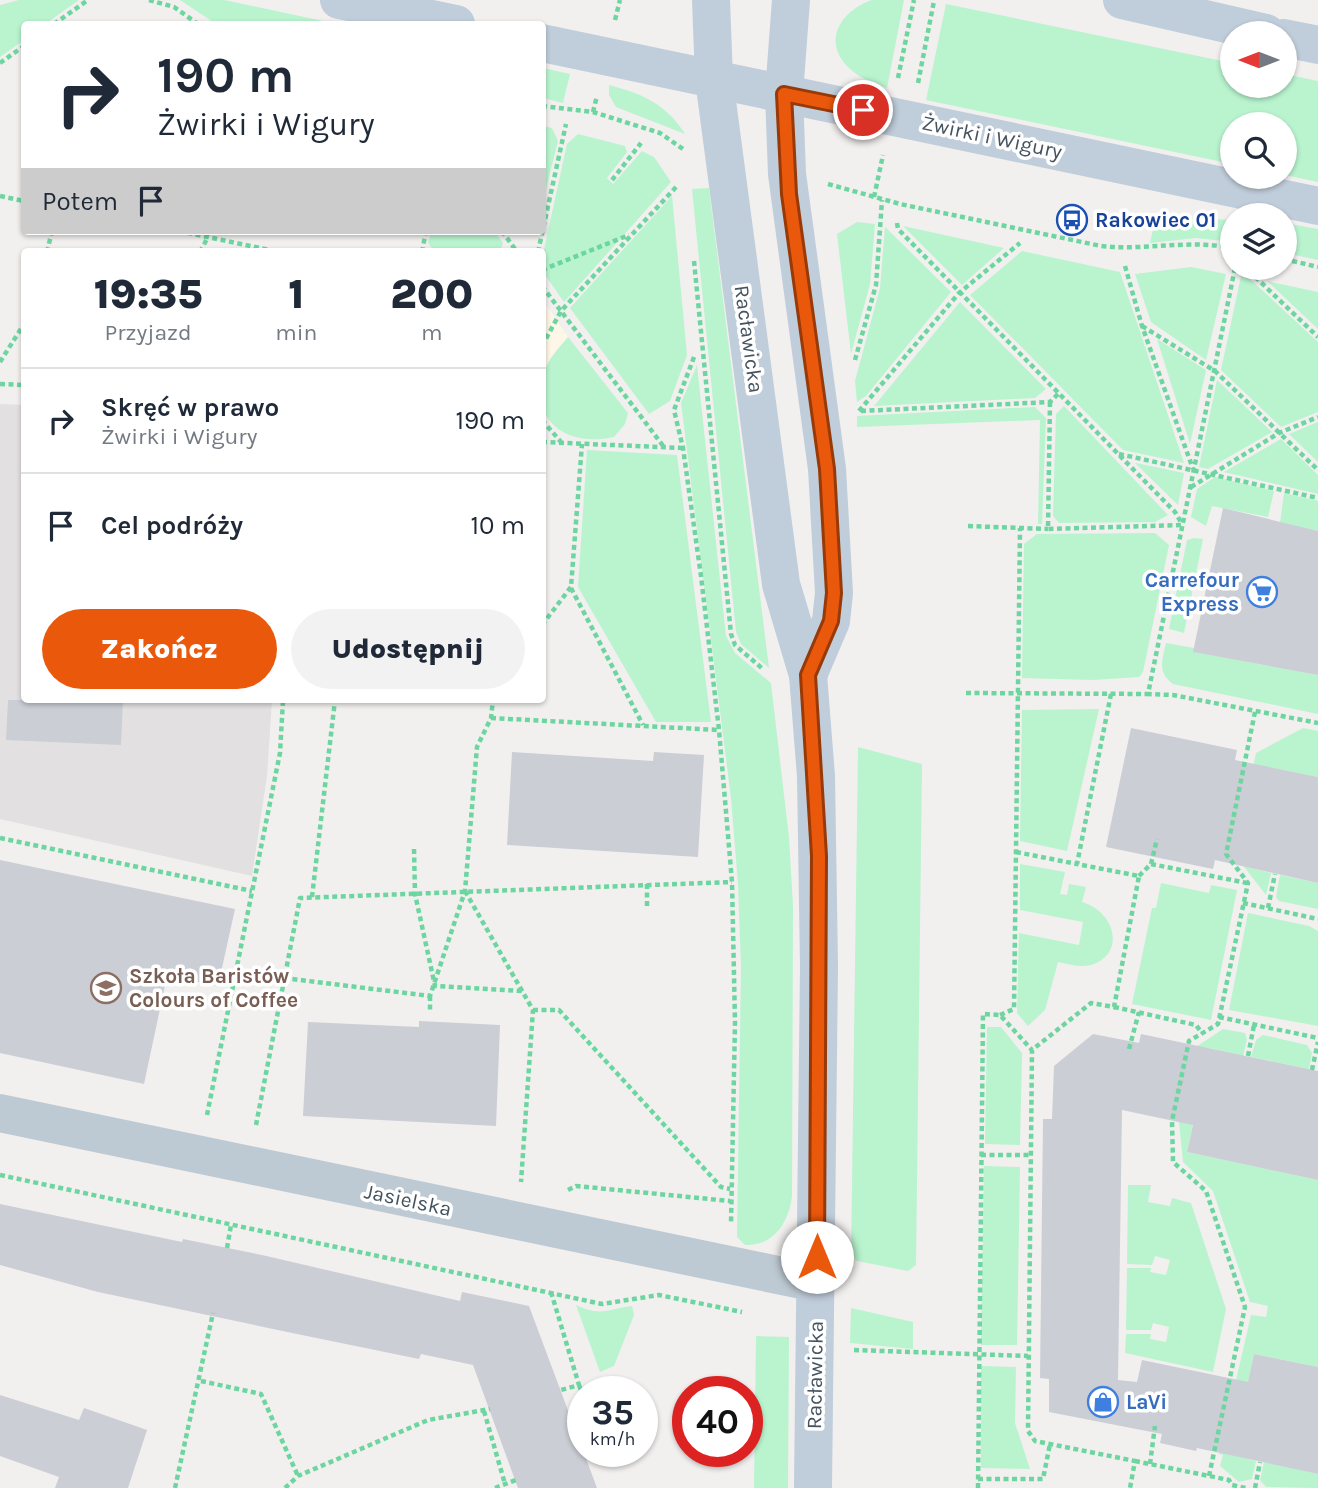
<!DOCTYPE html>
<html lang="pl">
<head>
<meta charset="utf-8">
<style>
  body { margin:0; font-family:Karla,sans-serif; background:#f2f2f3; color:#1f2937; height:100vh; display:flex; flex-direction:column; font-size:26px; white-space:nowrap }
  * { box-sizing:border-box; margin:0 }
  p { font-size:23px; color:#747a83 }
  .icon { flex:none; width:38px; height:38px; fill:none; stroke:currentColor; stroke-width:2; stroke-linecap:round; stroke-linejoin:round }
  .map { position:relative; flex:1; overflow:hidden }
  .drawer { position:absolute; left:21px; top:248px; width:525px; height:455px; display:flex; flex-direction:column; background:#fff; border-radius:7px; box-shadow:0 2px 5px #0004 }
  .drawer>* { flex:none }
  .banner { position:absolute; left:21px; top:21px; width:525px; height:214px; border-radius:7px; box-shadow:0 2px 5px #0004; background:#fff; color:#1f2937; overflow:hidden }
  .needle { width:46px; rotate:270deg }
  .tools { position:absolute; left:1220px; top:21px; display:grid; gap:14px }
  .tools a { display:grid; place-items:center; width:77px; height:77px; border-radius:50%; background:#fff; box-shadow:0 2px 5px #0004; font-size:35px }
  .speed { position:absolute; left:567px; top:1376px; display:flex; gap:14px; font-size:35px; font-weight:700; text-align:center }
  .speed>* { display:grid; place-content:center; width:91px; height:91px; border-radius:50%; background:#fff; box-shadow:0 2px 5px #0004; line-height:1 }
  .speed small { font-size:18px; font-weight:400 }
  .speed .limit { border:10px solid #d22; background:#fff; color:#111 }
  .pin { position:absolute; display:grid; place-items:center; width:60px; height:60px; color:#fff; margin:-30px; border:4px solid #fff; border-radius:50%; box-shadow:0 2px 7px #0007 }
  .me { position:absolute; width:77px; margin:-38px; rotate:0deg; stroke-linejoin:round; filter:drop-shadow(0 0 5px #0008) }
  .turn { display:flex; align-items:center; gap:24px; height:147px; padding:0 21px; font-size:32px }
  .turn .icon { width:91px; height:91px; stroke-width:2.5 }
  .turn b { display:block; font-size:49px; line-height:60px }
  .then { display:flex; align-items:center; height:66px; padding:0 21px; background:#0003; gap:14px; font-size:26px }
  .eta { display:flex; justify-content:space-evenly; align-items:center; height:119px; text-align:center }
  .eta b { font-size:42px; font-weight:800; line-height:49px }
  .action { display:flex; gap:14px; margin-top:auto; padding:14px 21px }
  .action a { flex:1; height:80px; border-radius:42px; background:#ea580c; color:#fff; font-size:28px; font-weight:800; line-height:80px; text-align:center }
  .action a+a { background:#f2f2f3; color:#1f2937 }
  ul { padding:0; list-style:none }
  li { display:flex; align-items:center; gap:21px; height:105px; padding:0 21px; border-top:2px solid #e0e1e3 }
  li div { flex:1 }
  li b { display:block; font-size:26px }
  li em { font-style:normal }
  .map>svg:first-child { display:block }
  .commercial { fill:#fef7e7 }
  .education { fill:#e3e0e1 }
  .green { fill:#b9f4cf }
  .building { fill:#cbced5 }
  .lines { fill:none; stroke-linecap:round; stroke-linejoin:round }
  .path { stroke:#6dd6a0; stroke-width:4.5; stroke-dasharray:5 3.5; stroke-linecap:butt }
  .street { stroke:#becad3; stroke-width:38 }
  .secondary { stroke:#c0cdda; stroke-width:38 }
  .route-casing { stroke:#983908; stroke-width:18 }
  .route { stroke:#ea580c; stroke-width:12 }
  .labels { text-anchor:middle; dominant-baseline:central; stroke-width:7; stroke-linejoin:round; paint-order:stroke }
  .street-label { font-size:21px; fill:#45535f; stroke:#fff }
  .transit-label { font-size:21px; font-weight:bold; fill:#164399; stroke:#fff; text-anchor:start }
  .shop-label { font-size:21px; font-weight:bold; fill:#366cbe; stroke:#fff; text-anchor:end }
  .education-label { font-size:21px; font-weight:bold; fill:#785e54; stroke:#fff; text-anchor:start }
</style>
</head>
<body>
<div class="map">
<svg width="1318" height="1488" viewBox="0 0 1318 1488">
  <rect width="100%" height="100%" fill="#f2efef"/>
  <polygon class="commercial" points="543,300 568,337 551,357 543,387"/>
  <polygon class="education" points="0,404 24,405 24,700 272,700 267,776 252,876 0,819"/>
  <g class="green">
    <polygon points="19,0 79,0 45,24 24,24 24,40 0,57 0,5"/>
    <polygon points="180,0 224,0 337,24 216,24"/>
    <path d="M872,0H904L887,88C873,83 859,78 848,67C821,40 842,10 872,0Z"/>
    <polygon points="946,4 1232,63 1232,86 1284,86 1285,74 1318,81 1318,182 1285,175 1284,124 1232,124 1232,164 926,100"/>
    <polygon points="543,68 570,74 563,103 543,98"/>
    <path d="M609,85C643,94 666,104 685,134L616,107L609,95Z"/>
    <polygon points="543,126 552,128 558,141 543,201"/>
    <polygon points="578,134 625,146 627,152 607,178 613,184 642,151 654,157 671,182 564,302 543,272 543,254 567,144"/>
    <polygon points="709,188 769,668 741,644 736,632 692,189"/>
    <polygon points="672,196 687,355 670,401 649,414 570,308"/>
    <polygon points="1156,216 1232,220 1232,242 1196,238 1150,243"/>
    <polygon points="857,222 875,224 870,284 851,354 837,234"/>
    <polygon points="1285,223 1318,229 1318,260 1285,253"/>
    <polygon points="903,226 1004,248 962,285"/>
    <polygon points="885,227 951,292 866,396 857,402 855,381 880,288"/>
    <polygon points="431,231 494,231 503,243 500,252 432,248 428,243"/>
    <polygon points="1022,251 1120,272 1184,463 1123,450 970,295"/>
    <polygon points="1191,267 1226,274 1206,360 1151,322 1135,274"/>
    <polygon points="1241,276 1249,278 1318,342 1318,412 1281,427 1221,370"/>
    <polygon points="1267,281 1318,292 1318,329"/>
    <polygon points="960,302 1046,389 1035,398 874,406"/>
    <path d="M568,337L628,413L625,424L614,437C569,447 530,424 544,373C548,359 559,348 568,337Z"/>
    <polygon points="1157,339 1206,370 1190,444"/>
    <path d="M697,365L726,636L735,653L771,683L789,838L793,906L792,1196C789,1222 774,1246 745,1245L737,1237L741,967L738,884L731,798L681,403Z"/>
    <polygon points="1217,380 1272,432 1208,469 1199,467"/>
    <polygon points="1064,406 1168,515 1155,522 1059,523 1053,516 1056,414"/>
    <polygon points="1035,407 1046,418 1042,524 1038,524 1040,420 857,427 857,416"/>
    <polygon points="1318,422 1318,462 1289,434"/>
    <polygon points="1281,439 1318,475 1318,494 1224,472"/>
    <polygon points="587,450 677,455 711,722 656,722 578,587"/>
    <polygon points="1136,463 1184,473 1178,505 1135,463"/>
    <polygon points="1215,477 1274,491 1268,517 1212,506 1206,526 1191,517 1197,489"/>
    <polygon points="1284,493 1318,501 1318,531 1280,523"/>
    <polygon points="1155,533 1169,545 1143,672 1139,677 1093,680 1022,678 1024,544 1037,534"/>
    <polygon points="1194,538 1203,539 1184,633 1169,629 1187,540"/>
    <path d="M1166,643L1194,648V652L1318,675V714L1173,684C1157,672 1162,661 1166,643Z"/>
    <polygon points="1099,709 1067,851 1020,841 1022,710"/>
    <polygon points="1303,728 1318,731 1318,777 1268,767 1247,867 1271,873 1266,895 1234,854 1256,753"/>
    <polygon points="858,747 922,764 916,1265 908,1271 857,1261 851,1256"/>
    <path d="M1020,864L1065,872L1060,894L1067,895L1069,884L1086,887L1082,902C1116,912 1126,954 1091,965C1080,968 1068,964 1058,962L1045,1010L1028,1026L1017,1013L1019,933L1079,945L1083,922L1020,910Z"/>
    <polygon points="1280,875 1318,883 1318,909 1279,901 1276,897"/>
    <polygon points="1161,883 1209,893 1211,885 1237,890 1211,1020 1132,1004 1152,908 1156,908"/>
    <polygon points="1248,913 1309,926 1318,931 1318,1026 1229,1010"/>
    <polygon points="987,1027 1001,1027 1022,1053 1020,1145 985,1144"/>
    <polygon points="1223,1029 1245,1033 1247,1039 1243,1056 1209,1048 1187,1152 1318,1180 1318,1367 1254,1354 1233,1455 1256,1461 1252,1479 1239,1482 1220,1466 1223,1455 1219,1454 1251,1315 1266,1317 1268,1306 1250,1302 1213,1191 1183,1162 1179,1122 1196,1047"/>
    <polygon points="1263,1035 1307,1045 1312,1053 1309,1069 1251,1057 1256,1040"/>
    <polygon points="984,1166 1020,1167 1017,1345 981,1345"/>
    <polygon points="1128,1185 1151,1185 1148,1202 1170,1206 1172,1198 1191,1203 1226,1309 1213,1372 1125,1353 1126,1334 1151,1334 1150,1339 1166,1342 1169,1327 1153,1323 1151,1330 1126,1330 1127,1268 1151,1268 1150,1272 1166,1275 1170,1260 1155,1256 1152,1265 1127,1264"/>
    <path d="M576,1305C602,1317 607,1309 632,1306L634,1315L614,1366L600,1372Z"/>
    <polygon points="851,1308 913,1322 913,1349 850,1343"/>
    <polygon points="756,1336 789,1337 788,1488 754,1488"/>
    <polygon points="981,1366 1016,1367 1015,1423 1030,1469 981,1468"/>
    <polygon points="1264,1462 1318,1474 1318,1488 1266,1487 1260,1480"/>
  </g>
  <g class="building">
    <polygon points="1223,508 1318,531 1318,675 1193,652"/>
    <polygon points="8,700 123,700 121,745 6,740"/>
    <polygon points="1131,728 1237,750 1235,760 1318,777 1318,883 1215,860 1213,869 1106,847"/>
    <polygon points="512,752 653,761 654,752 704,755 698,857 507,845"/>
    <polygon points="0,860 235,909 218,986 167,976 144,1084 0,1053"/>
    <polygon points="419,1021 500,1025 496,1126 303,1116 308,1022 419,1027"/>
    <polygon points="1093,1034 1139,1043 1141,1034 1318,1071 1318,1180 1187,1152 1193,1125 1122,1110 1118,1380 1137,1382 1142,1360 1248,1382 1254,1354 1318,1367 1318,1474 1197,1448 1196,1451 1160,1443 1162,1434 1049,1412 1049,1379 1040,1378 1043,1119 1052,1119 1054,1066"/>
    <polygon points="0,1204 182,1242 183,1239 262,1255 460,1301 462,1292 529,1306 597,1488 518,1488 473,1365 421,1354 419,1359 297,1334 98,1292 0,1265"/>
    <polygon points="0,1395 79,1420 84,1408 147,1430 128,1488 55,1488 59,1477 0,1456"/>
  </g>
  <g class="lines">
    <g class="path">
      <polyline points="149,0 174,7 198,24"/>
      <polyline points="615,20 620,0"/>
      <polyline points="54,24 88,0"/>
      <polyline points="0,63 24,46"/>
      <polyline points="898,78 914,0"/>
      <polyline points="918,83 934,1"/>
      <polyline points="542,106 593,112 660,133 683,149"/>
      <polyline points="593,112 597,96"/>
      <polyline points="612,180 641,143"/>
      <path d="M828,184L900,204L1101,246C1145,251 1189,239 1232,248"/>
      <polyline points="0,196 24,201"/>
      <polyline points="874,197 883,155"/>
      <polyline points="897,223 898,229 1175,512 1182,524"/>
      <polyline points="179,231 279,252"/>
      <polyline points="502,231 517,252"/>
      <polyline points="47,252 52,231"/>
      <polyline points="200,252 208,237"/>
      <polyline points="422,252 426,231"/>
      <polyline points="538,252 566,124"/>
      <polyline points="1284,259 1318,267"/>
      <polyline points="694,261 731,634 735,645 764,670"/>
      <polyline points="1125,266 1142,326 1193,469"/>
      <polyline points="1235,268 1148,694 1173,695 1318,723"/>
      <polyline points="542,270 629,235"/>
      <polyline points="1249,271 1318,337"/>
      <polyline points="542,286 664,447"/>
      <polyline points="1142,326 1215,371 1318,470"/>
      <polyline points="542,346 561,311 677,186"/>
      <polyline points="694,357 674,410 683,448 701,576 719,730 732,882 735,1022 731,1224"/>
      <polyline points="855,360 876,285 882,200"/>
      <polyline points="0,362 24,324"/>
      <polyline points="0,384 24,385"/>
      <polyline points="1050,402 1048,529 1183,525"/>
      <polyline points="859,411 959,293 1020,243"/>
      <polyline points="861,411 1050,402 1059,393"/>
      <polyline points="542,420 561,442"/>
      <polyline points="542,442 683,448"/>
      <polyline points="1119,454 1318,498"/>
      <polyline points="1191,487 1279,433 1318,417"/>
      <polyline points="968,526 1048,529"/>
      <polyline points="571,588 643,725"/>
      <polyline points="542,625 571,587 582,444"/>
      <polyline points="966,693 1148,694"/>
      <polyline points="1111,694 1077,864 1139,876 1114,1007 1091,1003 1032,1050 1028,1431 1035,1441 1135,1461 1130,1488"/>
      <polyline points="491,718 719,730"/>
      <polyline points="0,838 252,891"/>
      <polyline points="414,849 415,894 435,986 522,991"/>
      <polyline points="1016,852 1077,864"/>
      <polyline points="1151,864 1157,839"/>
      <polyline points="1139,876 1151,864 1247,883"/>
      <polyline points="647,884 647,906"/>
      <polyline points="465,891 533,1010 521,1182"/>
      <polyline points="312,897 335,700"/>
      <polyline points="1243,903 1318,919"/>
      <polyline points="1268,908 1275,874"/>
      <polyline points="284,978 430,996 465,891 477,747 491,718 493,700"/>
      <polyline points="430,996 430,1012"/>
      <polyline points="1114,1007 1196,1025 1202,1033"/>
      <polyline points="533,1010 559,1010 721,1187 730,1189"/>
      <polyline points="1000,1015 1014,1009 1020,528"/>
      <polyline points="1219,1017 1318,1038"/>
      <polyline points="1129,1049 1139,1012"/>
      <polyline points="1248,1056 1254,1025"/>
      <polyline points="1312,1070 1318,1042"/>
      <polyline points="207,1115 280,753 283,700"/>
      <polyline points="256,1125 300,898 732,882"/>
      <polyline points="981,1155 1031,1155"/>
      <polyline points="0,1175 602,1304 659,1295 742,1312"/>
      <polyline points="568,1190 576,1186 730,1201"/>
      <polyline points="227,1248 231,1225"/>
      <polyline points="551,1292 579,1385 561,1390"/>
      <polyline points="854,1350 1028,1356"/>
      <polyline points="201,1381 261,1394 298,1476"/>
      <polyline points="579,1385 583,1396"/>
      <polyline points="484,1411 505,1484"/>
      <polyline points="584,1453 590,1451"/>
      <polyline points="1135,1461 1229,1480 1232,1485 1246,1488"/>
      <polyline points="1150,1464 1155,1426"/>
      <polyline points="1209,1476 1245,1307 1206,1191 1173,1162 1172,1121 1189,1041 1218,1024 1248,883 1226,854 1255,712"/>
      <polyline points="978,1479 1043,1479 1050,1444"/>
      <polyline points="175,1488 213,1313"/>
      <polyline points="285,1488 298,1476 428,1420 490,1409"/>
      <polyline points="495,1488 516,1480"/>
      <polyline points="978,1488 983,1014 1000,1015 1032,1050"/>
      <polyline points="1255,1488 1260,1462"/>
    </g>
    <polyline class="street" points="0,1113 816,1283"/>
    <g class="secondary">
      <polyline points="339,0 456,24"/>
      <polyline points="711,0 714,79 781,584 808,675 816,776 819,966 813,1488"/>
      <polyline points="791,0 784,94 787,174 827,469 834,593 831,621 808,675"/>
      <polyline points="1122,0 1266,33"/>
      <polyline points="1284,38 1318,45"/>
      <polyline points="542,43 1318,206"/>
    </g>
  </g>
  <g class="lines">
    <g class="route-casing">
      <polyline id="route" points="817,1257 819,856 808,675 831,621 834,593 827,469 789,194 784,94 863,110"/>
    </g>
    <use href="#route" class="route"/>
  </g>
  <defs>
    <g id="bus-ring" transform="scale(1.575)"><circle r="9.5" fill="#fff" stroke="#1a4fb4" stroke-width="1.5"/><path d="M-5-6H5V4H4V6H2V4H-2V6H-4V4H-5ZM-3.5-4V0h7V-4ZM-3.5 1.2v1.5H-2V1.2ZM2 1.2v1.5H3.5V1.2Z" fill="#1a4fb4"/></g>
    <g id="supermarket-ring" transform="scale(1.575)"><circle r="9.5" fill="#fff" stroke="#3f7fe0" stroke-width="1.5"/><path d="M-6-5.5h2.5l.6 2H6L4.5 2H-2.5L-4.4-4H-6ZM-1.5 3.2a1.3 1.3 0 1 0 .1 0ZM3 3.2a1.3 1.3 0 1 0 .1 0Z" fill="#3f7fe0"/></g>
    <g id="school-ring" transform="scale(1.575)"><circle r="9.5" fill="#fff" stroke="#8d6e63" stroke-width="1.5"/><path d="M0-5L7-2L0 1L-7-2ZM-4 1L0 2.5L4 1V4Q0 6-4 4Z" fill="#8d6e63"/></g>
    <g id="shop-ring" transform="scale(1.575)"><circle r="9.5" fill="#fff" stroke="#3f7fe0" stroke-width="1.5"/><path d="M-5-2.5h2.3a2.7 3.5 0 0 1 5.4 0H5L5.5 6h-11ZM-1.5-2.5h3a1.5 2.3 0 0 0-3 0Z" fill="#3f7fe0"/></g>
  </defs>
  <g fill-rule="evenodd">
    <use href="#bus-ring" x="1072" y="220"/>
    <use href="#supermarket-ring" x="1262" y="592"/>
    <use href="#school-ring" x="106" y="988"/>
    <use href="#shop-ring" x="1103" y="1402"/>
  </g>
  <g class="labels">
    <g class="street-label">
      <text transform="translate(992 137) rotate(12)">Żwirki i Wigury</text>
      <text transform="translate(749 339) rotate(82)">Racławicka</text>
      <text transform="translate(408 1200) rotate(12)">Jasielska</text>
      <text transform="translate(815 1375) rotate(-89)">Racławicka</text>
    </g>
    <g class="transit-label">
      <text x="1095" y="220">Rakowiec 01</text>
    </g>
    <g class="shop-label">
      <text x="1239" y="580">Carrefour<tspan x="1239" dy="24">Express</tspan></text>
      <text x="1126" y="1402" text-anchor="start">LaVi</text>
    </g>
    <g class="education-label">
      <text x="129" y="976">Szkoła Baristów<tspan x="129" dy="24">Colours of Coffee</tspan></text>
    </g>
  </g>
</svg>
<div class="tools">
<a><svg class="needle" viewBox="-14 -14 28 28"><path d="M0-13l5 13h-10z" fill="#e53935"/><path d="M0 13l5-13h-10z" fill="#747a83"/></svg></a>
<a><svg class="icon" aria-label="search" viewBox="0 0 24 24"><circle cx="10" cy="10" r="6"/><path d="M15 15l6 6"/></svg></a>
<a><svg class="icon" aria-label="layers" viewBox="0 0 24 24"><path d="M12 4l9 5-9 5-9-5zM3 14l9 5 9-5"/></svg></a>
</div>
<div class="speed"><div>35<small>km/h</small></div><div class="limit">40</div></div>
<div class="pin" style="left:863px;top:110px;background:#d93025"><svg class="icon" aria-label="arrive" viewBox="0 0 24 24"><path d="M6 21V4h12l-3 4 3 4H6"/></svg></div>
<svg class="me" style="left:817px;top:1257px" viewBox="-20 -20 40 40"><circle r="19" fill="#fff"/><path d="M0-13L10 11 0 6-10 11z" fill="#ea580c"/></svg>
<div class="banner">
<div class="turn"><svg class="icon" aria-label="right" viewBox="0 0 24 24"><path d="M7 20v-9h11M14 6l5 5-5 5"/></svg><div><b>190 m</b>Żwirki i Wigury</div></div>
<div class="then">Potem<svg class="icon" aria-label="arrive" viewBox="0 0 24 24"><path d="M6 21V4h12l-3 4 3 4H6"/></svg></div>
</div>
<section class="drawer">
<div class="eta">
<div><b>19:35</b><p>Przyjazd</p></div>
<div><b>1</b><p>min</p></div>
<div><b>200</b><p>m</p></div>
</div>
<ul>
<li><svg class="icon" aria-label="right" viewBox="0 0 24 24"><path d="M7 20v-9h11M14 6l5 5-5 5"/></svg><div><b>Skręć w prawo</b><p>Żwirki i Wigury</p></div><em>190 m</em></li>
<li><svg class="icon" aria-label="arrive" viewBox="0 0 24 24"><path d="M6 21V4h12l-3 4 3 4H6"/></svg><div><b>Cel podróży</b></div><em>10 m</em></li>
</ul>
<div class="action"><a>Zakończ</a><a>Udostępnij</a></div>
</section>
</div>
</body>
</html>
